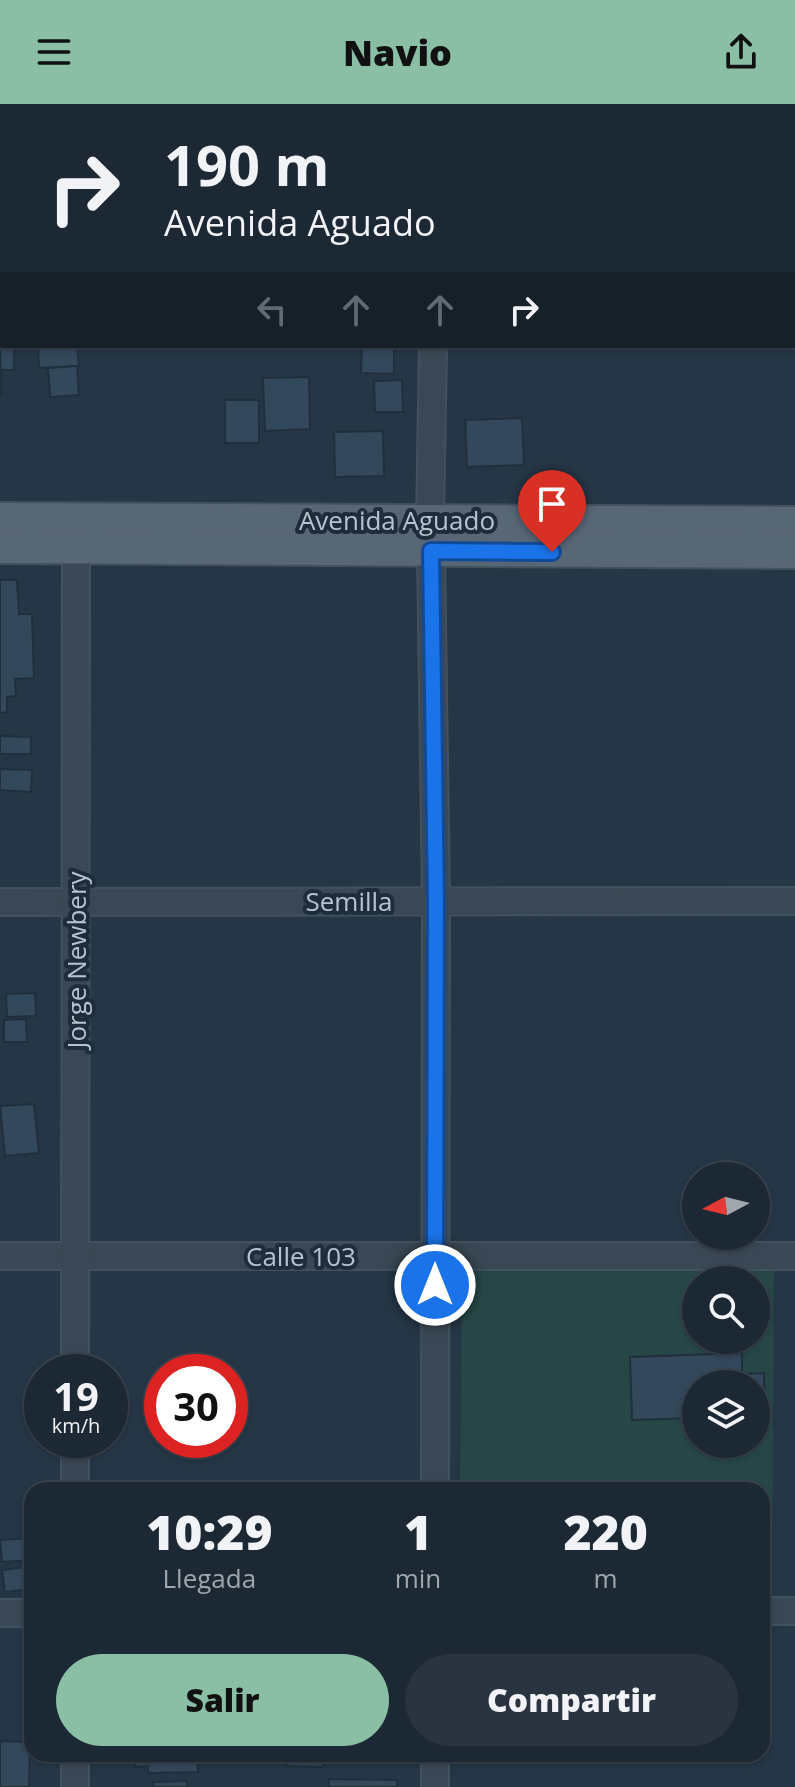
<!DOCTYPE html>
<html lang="es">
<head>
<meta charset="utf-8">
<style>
  body { margin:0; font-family:"Open Sans",sans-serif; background:#293440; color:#f1f3f6; height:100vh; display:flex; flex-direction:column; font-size:30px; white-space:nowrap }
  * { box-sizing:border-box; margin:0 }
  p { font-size:26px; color:#a0a6ac }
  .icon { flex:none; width:44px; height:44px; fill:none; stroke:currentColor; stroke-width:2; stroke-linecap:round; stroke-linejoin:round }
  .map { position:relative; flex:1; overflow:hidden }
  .side { position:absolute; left:24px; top:1378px; width:746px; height:280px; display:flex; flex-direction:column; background:#1c2834; border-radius:24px; box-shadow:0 2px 6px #0004,0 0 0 2px #3a444f }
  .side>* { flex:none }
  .top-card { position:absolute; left:0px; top:0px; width:796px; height:244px; box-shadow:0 2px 6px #0004,0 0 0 2px #3a444f; background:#1c2834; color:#f1f3f6; overflow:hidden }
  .needle { width:52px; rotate:263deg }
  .controls { position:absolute; left:682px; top:1058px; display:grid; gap:16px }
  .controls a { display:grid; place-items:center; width:88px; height:88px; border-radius:50%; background:#1c2834; box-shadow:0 2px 6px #0004,0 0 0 2px #3a444f; font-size:40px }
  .speed { position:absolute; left:24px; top:1250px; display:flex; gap:16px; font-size:40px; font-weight:700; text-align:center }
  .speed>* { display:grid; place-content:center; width:104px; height:104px; border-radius:50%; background:#1c2834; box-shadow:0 2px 6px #0004,0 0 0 2px #3a444f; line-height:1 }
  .speed small { font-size:20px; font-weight:400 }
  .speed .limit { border:12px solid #d22; background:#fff; color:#111 }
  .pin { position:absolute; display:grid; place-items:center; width:68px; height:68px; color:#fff; margin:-82px -34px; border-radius:50% 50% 50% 0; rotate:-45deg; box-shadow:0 0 8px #0007 }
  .pin .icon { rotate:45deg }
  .me { position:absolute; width:88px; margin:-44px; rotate:0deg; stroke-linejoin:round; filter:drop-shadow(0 0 6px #0008) }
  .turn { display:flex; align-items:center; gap:28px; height:168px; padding:0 32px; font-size:36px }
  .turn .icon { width:104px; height:104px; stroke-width:2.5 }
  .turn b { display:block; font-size:56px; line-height:68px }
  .lanes { display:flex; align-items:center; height:76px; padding:0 32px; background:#0003; justify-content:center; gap:40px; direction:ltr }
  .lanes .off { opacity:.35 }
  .eta { display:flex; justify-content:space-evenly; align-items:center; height:136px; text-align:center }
  .eta b { font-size:48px; font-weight:800; line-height:56px }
  .cta { display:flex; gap:16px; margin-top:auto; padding:16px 32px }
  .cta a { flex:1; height:92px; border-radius:48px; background:#8abfa5; color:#111; font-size:32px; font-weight:800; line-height:92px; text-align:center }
  .cta a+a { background:#293440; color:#f1f3f6 }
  header { display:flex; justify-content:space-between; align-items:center; height:104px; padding:0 32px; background:#8abfa5; color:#111; font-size:36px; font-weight:800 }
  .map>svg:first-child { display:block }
  .green { fill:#274747; fill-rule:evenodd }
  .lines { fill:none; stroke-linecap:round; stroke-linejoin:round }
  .stream { stroke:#162e46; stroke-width:8 }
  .building { fill:#33485b; stroke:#202f3d; stroke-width:2 }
  .minor-casing { stroke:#43515f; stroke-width:30 }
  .major-casing { stroke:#43515f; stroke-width:36 }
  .minor { stroke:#3a4855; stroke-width:26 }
  .major { stroke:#586775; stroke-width:32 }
  .route-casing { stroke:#114b97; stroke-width:20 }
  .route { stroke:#1a73e8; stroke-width:14 }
  .labels { text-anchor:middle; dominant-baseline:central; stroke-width:8; stroke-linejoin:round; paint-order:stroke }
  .street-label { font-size:26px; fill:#b7c3cf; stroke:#1e2d3b }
</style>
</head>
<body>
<header><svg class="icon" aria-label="menu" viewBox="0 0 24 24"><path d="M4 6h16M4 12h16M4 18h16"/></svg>Navio<svg class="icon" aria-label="share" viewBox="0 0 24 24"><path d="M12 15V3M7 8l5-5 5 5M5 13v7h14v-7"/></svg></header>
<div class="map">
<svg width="795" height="1683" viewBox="0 0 795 1683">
  <rect width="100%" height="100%" fill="#253646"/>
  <path class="green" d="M462,1164L774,1167L772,1497H762V1386H460ZM696,1176H756V1236H696ZM696,1280H756V1340H696Z"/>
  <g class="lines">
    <g class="stream">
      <polyline points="26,2 28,0"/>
      <polyline points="0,19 2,19"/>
    </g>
  </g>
  <g class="building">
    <polygon points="0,232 2,242 14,242 14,266 1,266 1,293"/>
    <polygon points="77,242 79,262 39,264 38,243"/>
    <polygon points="362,242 394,242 394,270 361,269"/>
    <polygon points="77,262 79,291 50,293 48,264"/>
    <polygon points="309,273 310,325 265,327 263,274"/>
    <polygon points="402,276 403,308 375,308 374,277"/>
    <rect x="225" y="296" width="34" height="43"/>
    <polygon points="522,314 524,361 467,363 465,316"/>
    <polygon points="383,327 384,372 335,373 334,328"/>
    <polygon points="0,476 17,476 19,510 32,510 34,574 15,575 16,592 7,593 7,608 0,609"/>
    <polygon points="0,632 31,633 31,650 0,650"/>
    <polygon points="0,665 32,666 31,688 0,686"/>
    <polygon points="35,889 36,912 7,913 6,890"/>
    <polygon points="26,915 27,938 4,938 4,916"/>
    <polygon points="34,1000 39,1049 5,1052 0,1002"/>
    <polygon points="742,1249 742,1270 764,1269 765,1312 756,1312 756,1280 696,1280 696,1314 632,1316 630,1253"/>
    <polygon points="31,1434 32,1456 2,1458 0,1436"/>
    <polygon points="29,1463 31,1485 5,1488 2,1466"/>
    <polygon points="0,1637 30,1638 29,1683 0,1683"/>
    <polygon points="134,1650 197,1650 198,1668 148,1669 148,1662 135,1663"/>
    <polygon points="288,1650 324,1650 323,1663 287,1662"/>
    <polygon points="329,1675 397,1676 397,1683 329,1683"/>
    <polygon points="187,1677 187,1683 154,1683 153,1678"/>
  </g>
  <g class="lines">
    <g class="minor-casing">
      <g id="minor">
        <polyline points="438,2 438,0"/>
        <polyline points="794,26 795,26"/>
        <polyline points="0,36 2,36"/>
        <polyline points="430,417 433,242"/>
        <polyline points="431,447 436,797 435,1386"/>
        <polyline points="0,798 795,797"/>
        <polyline points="0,1152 795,1152"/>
        <polyline points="75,1268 76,443"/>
        <polyline points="75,1386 75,1336"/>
        <polyline points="762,1507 795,1507"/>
        <polyline points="0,1509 32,1509"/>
        <polyline points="75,1683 75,1650"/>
        <polyline points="435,1683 435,1650"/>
      </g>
    </g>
    <g class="major-casing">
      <g id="major">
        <polyline points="0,415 795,419"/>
        <polyline points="0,443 795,448"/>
      </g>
    </g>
    <use href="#minor" class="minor"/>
    <use href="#major" class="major"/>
  </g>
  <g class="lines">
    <g class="route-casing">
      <polyline id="route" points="435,1181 436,797 431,447 552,448"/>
    </g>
    <use href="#route" class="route"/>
  </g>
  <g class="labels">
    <g class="street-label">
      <text x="397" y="416">Avenida Aguado</text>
      <text x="349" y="797">Semilla</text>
      <text transform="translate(76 856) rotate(-90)">Jorge Newbery</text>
      <text x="301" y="1152">Calle 103</text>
    </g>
  </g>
</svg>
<div class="controls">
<a><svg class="needle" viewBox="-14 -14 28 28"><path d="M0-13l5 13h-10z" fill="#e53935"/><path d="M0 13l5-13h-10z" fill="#a0a6ac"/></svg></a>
<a><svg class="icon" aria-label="search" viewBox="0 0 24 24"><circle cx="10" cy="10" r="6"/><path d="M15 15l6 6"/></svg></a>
<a><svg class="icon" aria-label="layers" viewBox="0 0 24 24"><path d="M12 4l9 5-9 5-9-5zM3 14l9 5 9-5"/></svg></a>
</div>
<div class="speed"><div>19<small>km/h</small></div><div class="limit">30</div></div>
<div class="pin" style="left:552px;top:448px;background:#d93025"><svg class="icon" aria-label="arrive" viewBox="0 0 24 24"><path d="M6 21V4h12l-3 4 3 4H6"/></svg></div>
<svg class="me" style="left:435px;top:1181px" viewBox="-20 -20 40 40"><circle r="17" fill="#1a73e8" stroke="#fff" stroke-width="3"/><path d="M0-11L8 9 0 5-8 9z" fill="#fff"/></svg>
<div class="top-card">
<div class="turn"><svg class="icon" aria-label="right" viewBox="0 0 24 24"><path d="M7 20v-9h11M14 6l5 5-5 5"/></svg><div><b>190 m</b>Avenida Aguado</div></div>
<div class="lanes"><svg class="icon off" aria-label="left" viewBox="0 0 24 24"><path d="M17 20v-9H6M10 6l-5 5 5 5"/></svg><svg class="icon off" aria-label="ahead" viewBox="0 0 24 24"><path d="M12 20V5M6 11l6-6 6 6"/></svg><svg class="icon off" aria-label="ahead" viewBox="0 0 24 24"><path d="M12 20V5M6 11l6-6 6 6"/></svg><svg class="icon" aria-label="right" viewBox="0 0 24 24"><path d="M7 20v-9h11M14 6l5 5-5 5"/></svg></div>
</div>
<section class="side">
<div class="eta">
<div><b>10:29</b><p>Llegada</p></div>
<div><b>1</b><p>min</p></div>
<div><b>220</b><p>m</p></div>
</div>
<div class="cta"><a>Salir</a><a>Compartir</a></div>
</section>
</div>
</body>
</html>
